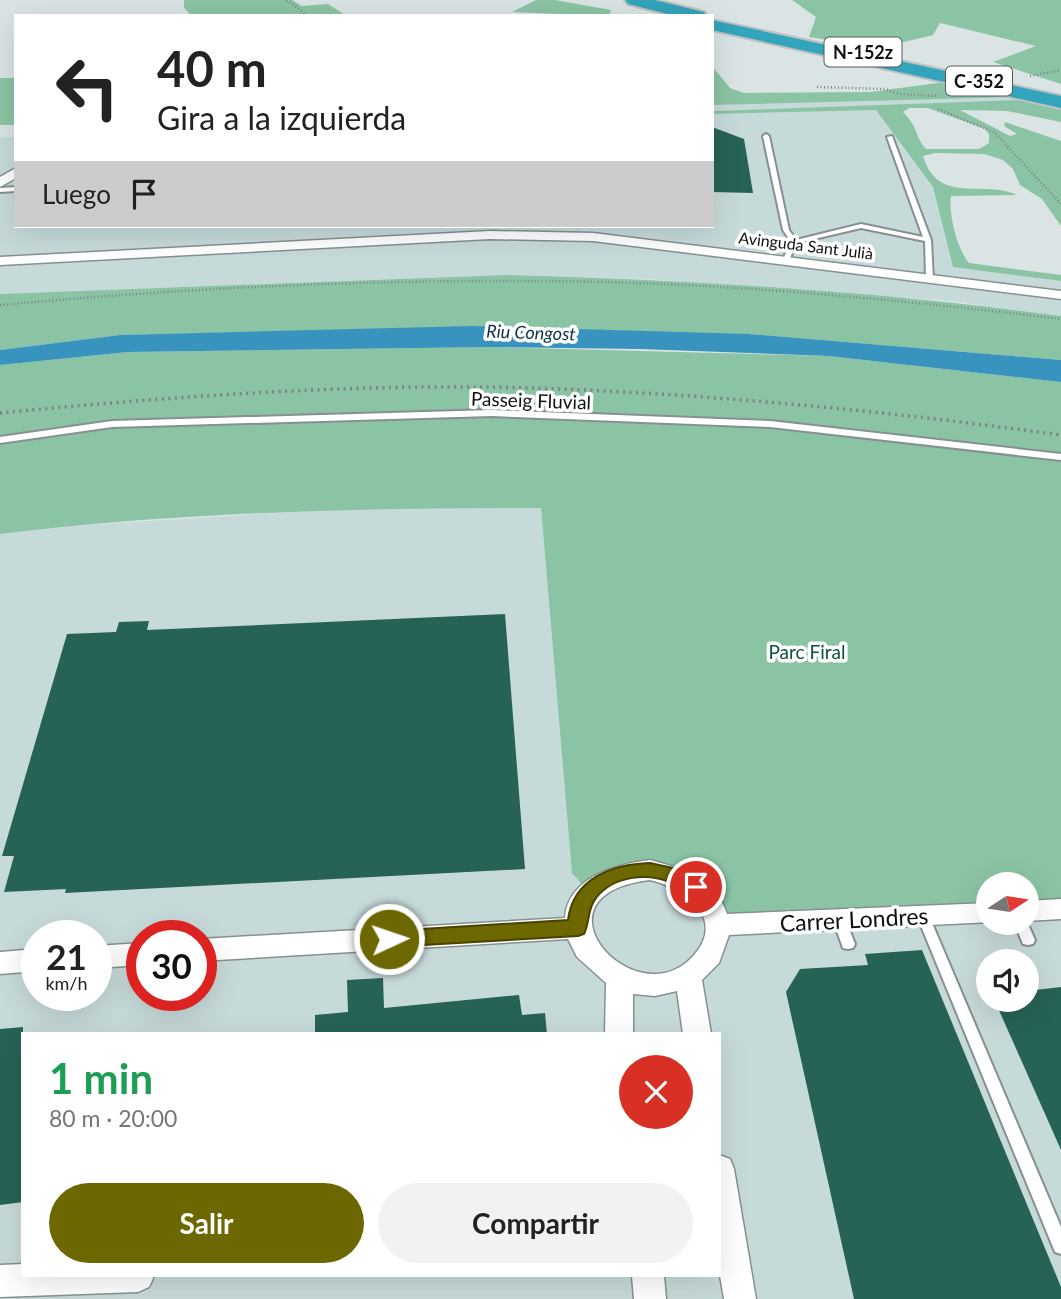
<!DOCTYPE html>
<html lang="es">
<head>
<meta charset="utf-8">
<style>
  body { margin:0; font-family:Lato,sans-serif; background:#f2f2f2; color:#222; height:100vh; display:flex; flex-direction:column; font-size:26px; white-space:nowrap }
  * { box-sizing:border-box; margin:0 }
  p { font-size:23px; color:#767676 }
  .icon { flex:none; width:38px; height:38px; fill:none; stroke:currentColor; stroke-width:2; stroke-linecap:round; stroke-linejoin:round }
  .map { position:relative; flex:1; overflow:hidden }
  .panel { position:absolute; left:21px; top:1032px; width:700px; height:245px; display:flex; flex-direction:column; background:#fff; border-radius:0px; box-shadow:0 7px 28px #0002 }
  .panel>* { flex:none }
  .top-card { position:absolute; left:14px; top:14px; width:700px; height:214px; border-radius:0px; box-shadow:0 7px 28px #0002; background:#fff; color:#222; overflow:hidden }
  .needle { width:46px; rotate:78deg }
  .controls { position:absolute; left:976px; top:872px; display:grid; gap:14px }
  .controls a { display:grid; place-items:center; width:63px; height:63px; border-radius:50%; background:#fff; box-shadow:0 7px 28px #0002; font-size:35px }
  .speed { position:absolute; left:21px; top:920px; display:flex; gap:14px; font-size:35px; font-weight:700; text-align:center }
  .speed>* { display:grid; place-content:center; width:91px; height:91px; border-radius:50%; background:#fff; box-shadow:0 7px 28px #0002; line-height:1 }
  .speed small { font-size:18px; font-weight:400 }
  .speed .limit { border:10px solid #d22; background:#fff; color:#111 }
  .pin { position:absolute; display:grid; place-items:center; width:60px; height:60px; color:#fff; margin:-30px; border:4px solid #fff; border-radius:50%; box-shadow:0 2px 7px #0007 }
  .me { position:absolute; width:77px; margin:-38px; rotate:87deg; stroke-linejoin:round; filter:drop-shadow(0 0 5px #0008) }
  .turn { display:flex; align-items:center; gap:24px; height:147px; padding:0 28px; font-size:32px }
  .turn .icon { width:91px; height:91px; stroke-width:2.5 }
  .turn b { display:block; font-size:49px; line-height:60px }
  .then { display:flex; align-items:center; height:66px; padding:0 28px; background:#0003; gap:14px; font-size:26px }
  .round { display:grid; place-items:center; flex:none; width:74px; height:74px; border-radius:37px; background:#f2f2f2 }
  .head { display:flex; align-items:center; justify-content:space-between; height:119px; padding:0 28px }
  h1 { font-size:42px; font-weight:700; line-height:52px; color:#1e9e55 }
  .button { display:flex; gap:14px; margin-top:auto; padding:14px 28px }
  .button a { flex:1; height:80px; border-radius:42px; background:#6d6700; color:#fff; font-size:28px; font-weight:700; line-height:80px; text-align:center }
  .button a+a { background:#f2f2f2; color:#222 }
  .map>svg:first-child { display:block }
  .built { fill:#c7dada; fill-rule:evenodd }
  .green { fill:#8bc4a4; fill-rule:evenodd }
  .water { fill:#3893be }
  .building { fill:#276256 }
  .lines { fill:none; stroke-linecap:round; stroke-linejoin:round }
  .lane-casing { stroke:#879090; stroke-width:4 }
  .street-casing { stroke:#879090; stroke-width:3 }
  .highway-casing { stroke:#c0c1c1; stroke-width:4 }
  .path-far1 { stroke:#7d8484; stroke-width:2.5; stroke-dasharray:1 2.5; stroke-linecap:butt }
  .path { stroke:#7d8484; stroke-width:3.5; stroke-dasharray:2 4.5; stroke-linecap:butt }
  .lane { fill:#fff; fill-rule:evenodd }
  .street { fill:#fff; fill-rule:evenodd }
  .highway { fill:#32a4bb; fill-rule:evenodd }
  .route { fill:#6d6700; stroke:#474300; stroke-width:2 }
  .labels { text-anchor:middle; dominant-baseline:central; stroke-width:7; stroke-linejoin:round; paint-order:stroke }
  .far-street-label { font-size:16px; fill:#0e1111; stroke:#fff }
  .shield { fill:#fff; stroke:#565858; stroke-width:2 }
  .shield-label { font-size:18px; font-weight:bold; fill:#0e1111 }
  .far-water-label { font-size:18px; font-style:italic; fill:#0c3447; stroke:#fff }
  .street-label { font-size:19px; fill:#0e1111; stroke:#fff }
  .park-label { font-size:19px; fill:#0c5235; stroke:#fff }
  .near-street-label { font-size:23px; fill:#0e1111; stroke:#fff }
</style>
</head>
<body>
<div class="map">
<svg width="1061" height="1299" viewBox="0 0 1061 1299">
  <rect width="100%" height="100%" fill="#dae4e4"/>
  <g class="built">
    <polygon points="1015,96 1019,100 712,111 712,105"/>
    <polygon points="876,110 933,187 953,267 1061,281 1061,316 951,301 646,279 505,275 0,294 0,137 16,137 16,226 712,226 712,114"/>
    <path d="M357,508H541L572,873L627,871L989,913V922H1027V911L1061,909V1299H0V534L70,526ZM37,936H96V996H37ZM142,936H201V996H142ZM989,961H1027V999H989ZM23,1034H719V1276H23Z"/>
  </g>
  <g class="green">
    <polygon points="184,0 292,0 302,6 328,4 347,16 192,16 184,8"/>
    <polygon points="536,0 555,0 611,10 609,16 512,12"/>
    <polygon points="792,0 1061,0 1061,84 993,62 1036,46 940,23 933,35 879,48 809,37 816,17"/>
    <path d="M712,66L730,88L744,93L870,92L945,82L1061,106V122L1007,111L960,110L1010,136L1017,134L1004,126L1005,122L1061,141V226L1042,199L1020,185L1013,169L1003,160L984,154L935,153L923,156C938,206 984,179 1017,195L951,196C948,213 957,249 969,263L1061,275V281L953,267L933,187L876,110L712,114V111L1018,100L1015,97L712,105ZM909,108H928L985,129L989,134V143L979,149H926C915,138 918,126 903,112Z"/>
    <rect x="0" y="78" width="16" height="47"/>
    <path d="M505,275C691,280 877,291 1061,316V360L749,334L259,332L120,335L0,350V294Z"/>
    <path d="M492,347L828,356L1061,382V909L1027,911V884H989V913L718,925L710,904L650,870L589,892L572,873L541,508C360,508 180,512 0,534V365L128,352Z"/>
  </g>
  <polygon class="water" points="472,326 749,334 1061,360 1061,382 828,356 640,349 492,347 128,352 0,365 0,350 120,335"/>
  <g class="building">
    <polygon points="712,127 744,139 753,193 712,192"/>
    <polygon points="505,614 525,869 65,893 66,889 4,892 14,856 2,856 67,634 116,632 119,622 149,621 147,630"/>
    <polygon points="922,950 1061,1287 1061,1299 854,1299 786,992 800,969 868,965 865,954"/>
    <polygon points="383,978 384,1008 519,995 522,1015 545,1013 547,1034 315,1034 315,1015 348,1012 347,980"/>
    <polygon points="1061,987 1061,1150 994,999 1027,999 1027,991"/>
    <polygon points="23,1027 23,1202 0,1205 0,1029"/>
  </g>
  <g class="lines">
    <g class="lane-casing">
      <g id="lane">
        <polygon points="766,134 769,136 789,230 796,240 861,224 923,237 887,137 892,136 931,240 933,280 926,278 925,241 861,228 797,243 789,260 785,260 783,259 791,242 783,230 763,136"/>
        <polygon points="16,187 16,191 0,192 0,188"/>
        <polygon points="492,410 770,421 1061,454 1061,460 770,427 492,416 112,427 0,443 0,437 112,421"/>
        <polygon points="923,911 928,912 929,916 1061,1227 1061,1254 1055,1252 917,916 918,912"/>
        <polygon points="839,915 844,916 855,944 853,948 848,949 843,948 833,920 834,916"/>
        <polygon points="1014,922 1027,922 1035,940 1033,944 1028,945 1023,944"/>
      </g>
    </g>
    <g class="street-casing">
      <g id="street">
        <polygon points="16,168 16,178 0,187 0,177"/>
        <polygon points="490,231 593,233 1061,291 1061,299 593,241 490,239 0,265 0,257"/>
        <path d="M650,860C684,869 715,878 727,914L989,903V922H992L729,935L719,963L702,980L711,1034H683L677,991L655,996L633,994V1034H605L606,983L577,957L568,939L201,961V939L565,918C568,877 617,864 650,860ZM650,880C683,888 727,917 694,955C637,1021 522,895 650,880Z"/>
        <polygon points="1061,899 1061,919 1027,921 1027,901"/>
        <polygon points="142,943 142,965 96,968 96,946"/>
        <polygon points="37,949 37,971 0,974 0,952"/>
        <polygon points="719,1155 730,1159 734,1169 756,1299 724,1299 719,1270"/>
        <polygon points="23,1264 23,1276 154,1276 149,1287 138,1292 0,1297 0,1265"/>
        <polygon points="632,1276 664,1276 666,1299 634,1299"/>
      </g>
    </g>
    <g class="highway-casing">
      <g id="highway">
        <polygon points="625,0 655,0 704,12 707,16 676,16 628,4"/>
        <polygon points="712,20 1061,96 1061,108 712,30"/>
      </g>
    </g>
    <g class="path-far1">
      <polyline points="287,0 308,16"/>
      <polyline points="1030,76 1061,70"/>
      <polyline points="817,87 885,89 899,94 939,96"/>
      <polyline points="938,109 994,132 1061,204"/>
      <path d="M0,305C176,289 351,280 528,281C707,281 884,298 1061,319"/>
    </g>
    <path class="path" d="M0,413C177,396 355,383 534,388C711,394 886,411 1061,435"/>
    <use href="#lane" class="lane"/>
    <use href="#street" class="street"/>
    <use href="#highway" class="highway"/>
  </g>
  <path class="route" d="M650,863C667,867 696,870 705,887L703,893L696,895C687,892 680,886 672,883C647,872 613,876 596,898C587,909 590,922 584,934L578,936L389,947L382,945L379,939L382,933L389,931L568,920C573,878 613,864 650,863Z"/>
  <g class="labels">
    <g class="far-street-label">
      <text transform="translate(806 245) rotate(7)">Avinguda Sant Julià</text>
    </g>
    <g class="shield">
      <rect x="824.5" y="37.5" width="77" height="29" rx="5"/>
      <rect x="946" y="66.5" width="66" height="29" rx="5"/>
    </g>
    <g class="shield-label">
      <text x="863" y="52">N-152z</text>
      <text x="979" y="81">C-352</text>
    </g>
    <g class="far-water-label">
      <text transform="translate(531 332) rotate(2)">Riu Congost</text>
    </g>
    <g class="street-label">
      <text transform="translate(531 400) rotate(2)">Passeig Fluvial</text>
    </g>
    <g class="park-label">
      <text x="807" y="651">Parc Firal</text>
    </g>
    <g class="near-street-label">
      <text transform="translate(854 919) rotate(-3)">Carrer Londres</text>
    </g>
  </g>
</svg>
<div class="controls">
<a><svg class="needle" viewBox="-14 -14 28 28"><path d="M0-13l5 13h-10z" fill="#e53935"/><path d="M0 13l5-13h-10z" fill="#767676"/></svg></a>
<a><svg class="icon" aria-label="sound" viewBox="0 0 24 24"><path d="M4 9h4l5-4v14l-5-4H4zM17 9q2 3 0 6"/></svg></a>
</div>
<div class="speed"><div>21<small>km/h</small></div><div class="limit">30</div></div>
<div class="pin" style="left:696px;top:887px;background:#d93025"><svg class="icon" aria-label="arrive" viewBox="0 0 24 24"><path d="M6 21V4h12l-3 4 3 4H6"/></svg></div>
<svg class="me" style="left:389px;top:939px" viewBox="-20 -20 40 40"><circle r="17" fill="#6d6700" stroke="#fff" stroke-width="3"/><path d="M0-11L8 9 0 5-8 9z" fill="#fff"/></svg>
<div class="top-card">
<div class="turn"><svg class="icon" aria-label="left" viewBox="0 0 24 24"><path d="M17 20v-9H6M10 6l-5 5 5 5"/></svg><div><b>40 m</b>Gira a la izquierda</div></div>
<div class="then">Luego<svg class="icon" aria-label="arrive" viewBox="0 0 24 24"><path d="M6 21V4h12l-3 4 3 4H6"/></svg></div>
</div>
<section class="panel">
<div class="head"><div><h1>1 min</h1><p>80 m · 20:00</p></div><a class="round" style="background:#d93025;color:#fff"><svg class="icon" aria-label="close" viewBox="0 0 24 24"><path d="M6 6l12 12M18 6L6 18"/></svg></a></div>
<div class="button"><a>Salir</a><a>Compartir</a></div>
</section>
</div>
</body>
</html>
